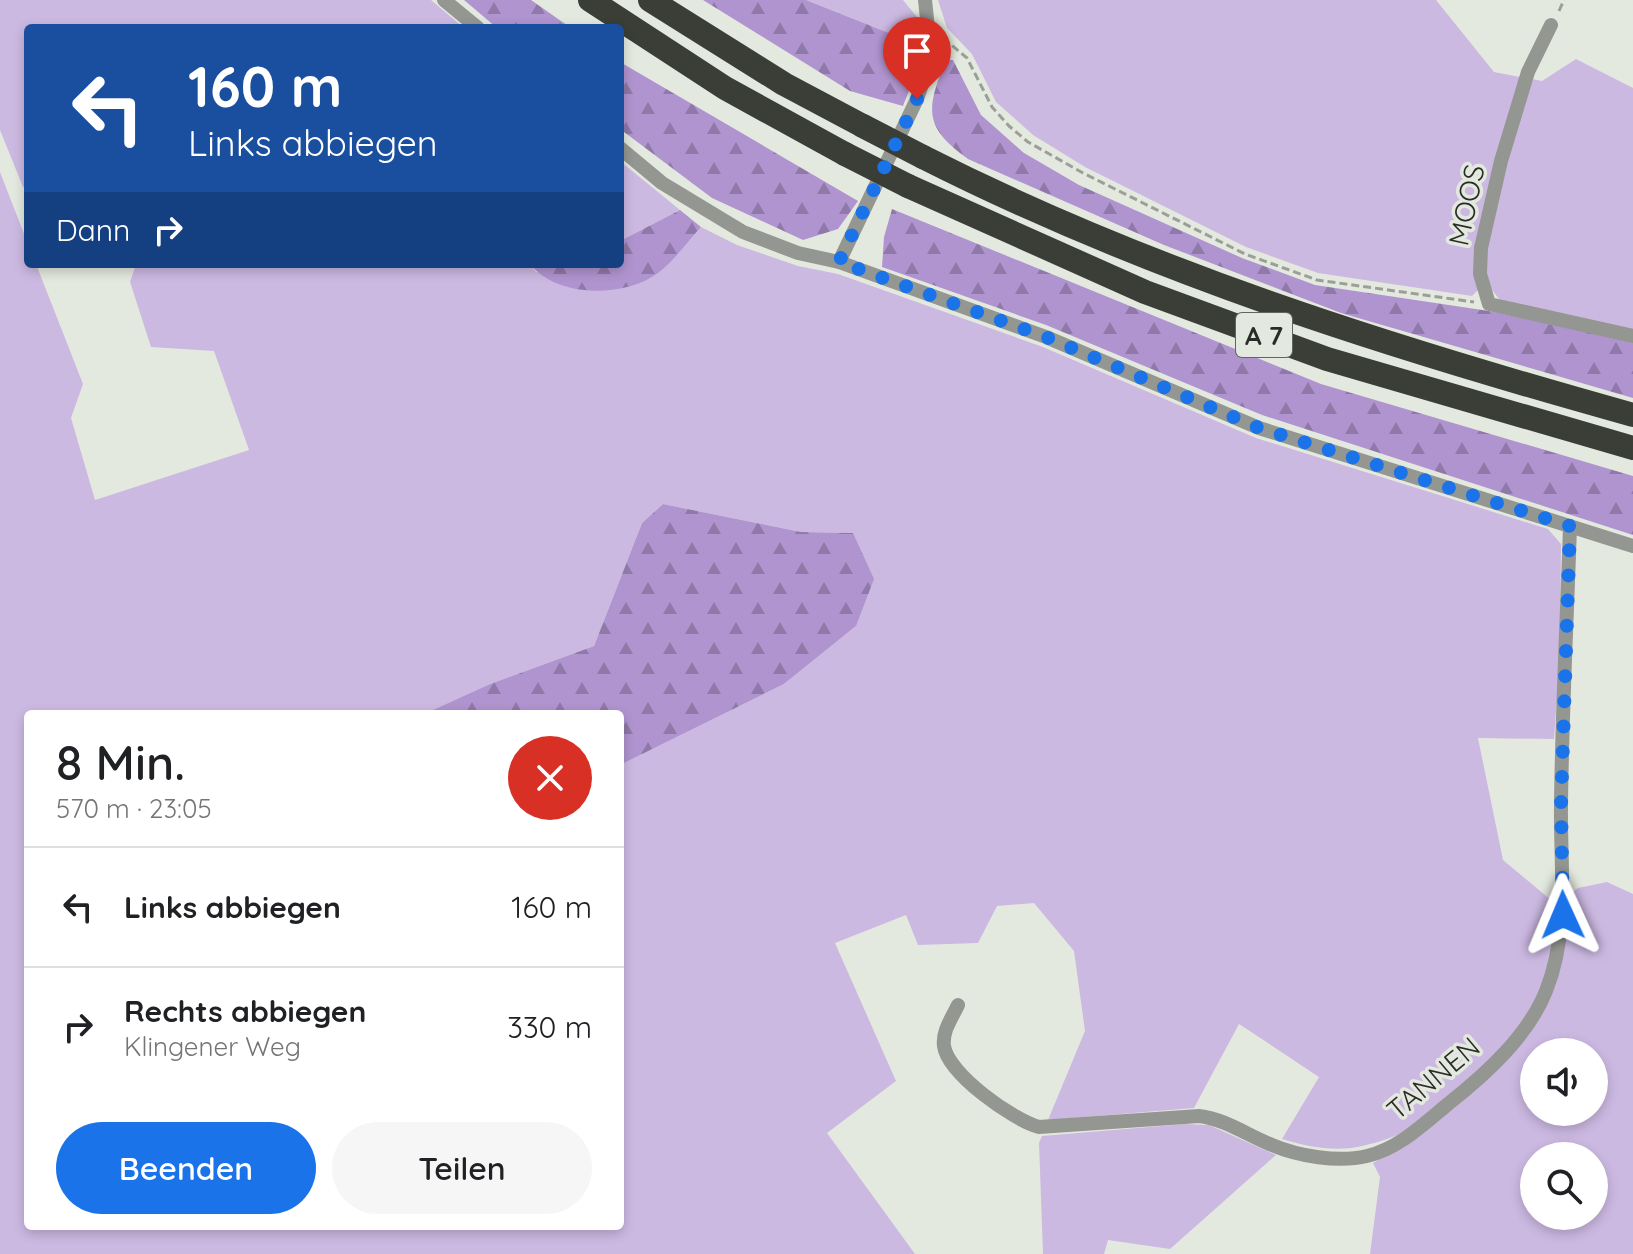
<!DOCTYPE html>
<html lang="de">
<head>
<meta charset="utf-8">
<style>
  body { margin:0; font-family:Quicksand,sans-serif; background:#f6f6f6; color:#202124; height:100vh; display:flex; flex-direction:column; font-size:30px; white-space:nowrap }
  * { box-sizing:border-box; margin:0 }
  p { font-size:26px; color:#757577 }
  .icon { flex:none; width:44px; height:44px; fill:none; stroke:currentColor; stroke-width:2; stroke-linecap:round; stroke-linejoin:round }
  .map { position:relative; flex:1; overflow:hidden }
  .side { position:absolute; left:24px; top:710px; width:600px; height:520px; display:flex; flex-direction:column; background:#fff; border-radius:8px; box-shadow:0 4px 12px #0003 }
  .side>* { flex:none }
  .hud { position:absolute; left:24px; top:24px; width:600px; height:244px; border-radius:8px; box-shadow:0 4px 12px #0003; background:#1a4fa0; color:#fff; overflow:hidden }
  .fabs { position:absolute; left:1520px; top:1038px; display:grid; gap:16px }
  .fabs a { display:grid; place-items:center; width:88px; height:88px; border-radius:50%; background:#fff; box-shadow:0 4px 12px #0003; font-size:40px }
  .pin { position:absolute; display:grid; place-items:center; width:68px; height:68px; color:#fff; margin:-82px -34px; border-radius:50% 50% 50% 0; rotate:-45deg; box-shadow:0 0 8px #0007 }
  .pin .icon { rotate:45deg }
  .me { position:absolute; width:88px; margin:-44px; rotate:359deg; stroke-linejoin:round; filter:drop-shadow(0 0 6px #0008) }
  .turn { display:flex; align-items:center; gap:28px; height:168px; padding:0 32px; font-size:36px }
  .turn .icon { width:104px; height:104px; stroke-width:2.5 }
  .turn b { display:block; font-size:56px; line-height:68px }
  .then { display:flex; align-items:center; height:76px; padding:0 32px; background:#0003; gap:16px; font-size:30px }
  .round { display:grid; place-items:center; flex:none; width:84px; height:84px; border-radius:42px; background:#f6f6f6 }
  .summary { display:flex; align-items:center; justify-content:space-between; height:136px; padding:0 32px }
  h1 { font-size:48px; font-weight:600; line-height:60px }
  .cta { display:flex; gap:16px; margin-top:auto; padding:16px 32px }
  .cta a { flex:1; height:92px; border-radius:48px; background:#1a73e8; color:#fff; font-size:32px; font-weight:600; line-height:92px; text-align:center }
  .cta a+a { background:#f6f6f6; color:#202124 }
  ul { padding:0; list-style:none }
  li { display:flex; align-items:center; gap:24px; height:120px; padding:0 32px; border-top:2px solid #e0e0e0 }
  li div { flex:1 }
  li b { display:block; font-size:30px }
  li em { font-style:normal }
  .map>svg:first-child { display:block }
  .green { fill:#ccb9e2; fill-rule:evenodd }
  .forest { fill:url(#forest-firs) }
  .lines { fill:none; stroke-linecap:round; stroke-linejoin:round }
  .path { stroke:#9b9f97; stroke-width:3; stroke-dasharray:8 4; stroke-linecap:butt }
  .minor { stroke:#949692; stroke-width:14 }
  .motorway { stroke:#3a3e36; stroke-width:24 }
  .motorway-bridge { stroke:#3a3e36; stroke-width:24 }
  .route { stroke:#1a73e8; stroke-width:14; stroke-dasharray:0 25.2 }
  .labels { text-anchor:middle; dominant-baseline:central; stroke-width:7; stroke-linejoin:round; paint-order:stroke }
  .shield { fill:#e4e9df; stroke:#62655f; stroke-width:2 }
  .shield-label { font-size:26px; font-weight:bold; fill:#2a2c28 }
  .street-label { font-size:28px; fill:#2a2c28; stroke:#e4e9df }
</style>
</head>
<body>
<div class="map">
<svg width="1633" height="1254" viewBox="0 0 1633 1254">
  <defs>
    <pattern id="forest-firs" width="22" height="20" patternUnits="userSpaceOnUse" patternTransform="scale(2)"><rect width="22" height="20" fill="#b094cf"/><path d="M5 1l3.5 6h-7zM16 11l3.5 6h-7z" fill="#8f79a8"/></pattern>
  </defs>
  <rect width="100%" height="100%" fill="#e4e9df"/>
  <g class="green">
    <polygon points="0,0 431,0 464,28 28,28 28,185 23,187 0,130"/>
    <polygon points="806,0 903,0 917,17 889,33"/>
    <polygon points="938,0 1436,0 1494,72 1520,77 1478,290 1472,296 1318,273 1246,247 1085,167 1033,135 996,102 972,54 947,28"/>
    <path d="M1576,59L1633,88V331L1501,301C1494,293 1488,286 1486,275C1478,235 1518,121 1532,79L1542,81Z"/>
    <polygon points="620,161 680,210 620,241"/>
    <path d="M0,172L28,244V264H36L83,384L71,418L95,500L249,450L214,351L151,347L130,282L136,264H530L536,272L656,274L701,227L737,245L798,266L838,274L1043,347L1256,438L1548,529L1561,544L1560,656L1554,739L1478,738L1503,860L1557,905C1554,934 1552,961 1541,989C1523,1036 1449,1103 1406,1130C1396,1137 1379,1142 1366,1145C1337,1153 1309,1147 1282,1139L1319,1077L1239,1024L1194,1108L1048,1120L1085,1031L1074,951L1034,903L997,906L978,943L918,945L906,915L835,943L896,1081L827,1133L915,1254H0ZM663,504L801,532L853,533L856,626L784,684L620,765V1226H28V714H424L490,684L594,646L642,523Z"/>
    <path d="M1607,882L1633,894V1254H1370L1380,1177L1373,1163L1412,1141L1530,1033L1567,897L1578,888ZM1534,1052H1594V1112H1534ZM1534,1156H1594V1216H1534Z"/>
    <polygon points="1185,1124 1209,1125 1276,1155 1170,1249 1108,1240 1104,1254 1043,1254 1039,1143 1042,1136"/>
  </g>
  <g class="forest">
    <polygon points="464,0 531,0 571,28 497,28"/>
    <path d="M703,0H806L889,33L917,17C932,42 913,80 903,106L850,91Z"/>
    <path d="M946,60H953L981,115L1024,153L1079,185L1242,258L1315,285L1489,311L1633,342V398L1341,313L1164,245L968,159C923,127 926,109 946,60Z"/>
    <polygon points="620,62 858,201 838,229 803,240 712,198 620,129"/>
    <polygon points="892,209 1321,384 1633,476 1633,535 1262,415 1046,325 882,267 884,237"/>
    <path d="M680,210L701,227C687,242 674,261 658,273C624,298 557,298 530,264H620V241Z"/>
    <polygon points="663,504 801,532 853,533 874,579 856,626 784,684 620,765 620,714 424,714 490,684 594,646 642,523"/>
  </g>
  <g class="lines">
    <g class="path">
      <polyline points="1559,11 1564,0"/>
      <polyline points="943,38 967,58 992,107 1009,126 1028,142 1083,173 1245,254 1317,280 1474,302"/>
    </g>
    <g class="minor">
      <polyline points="444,0 478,28"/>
      <polyline points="1551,25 1528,72 1501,161 1481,248 1480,274 1489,304 1633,336"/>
      <polyline points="620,148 662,183 743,232 798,253 839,262 1046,337 1259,428 1633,546"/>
      <polyline points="839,262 917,99 928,67 930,47 925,0"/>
      <path d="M958,1005C952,1018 942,1031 944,1046C948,1074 1013,1120 1039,1127L1199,1116C1225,1119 1247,1135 1272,1145C1298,1156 1338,1163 1367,1156C1398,1149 1424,1124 1448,1104C1486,1074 1528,1036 1546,991C1570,931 1560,868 1561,805C1562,712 1567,619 1570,526"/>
    </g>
    <g class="motorway">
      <polyline points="590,0 725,88 845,154"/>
      <polyline points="650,0 784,84 863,126"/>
      <path d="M923,157C1150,272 1389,347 1633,415"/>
      <polyline points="908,186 1145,292 1327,359 1633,448"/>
    </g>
    <g class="motorway-bridge">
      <polyline points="863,126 923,157"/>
      <polyline points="845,154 908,186"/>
    </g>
  </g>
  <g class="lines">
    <polyline class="route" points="917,99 839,262 1046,337 1259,428 1570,526 1561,806 1563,915"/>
  </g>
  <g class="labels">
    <rect class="shield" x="1236" y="313" width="56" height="44" rx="6"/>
    <g class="shield-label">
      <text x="1264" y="335">A 7</text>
    </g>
    <g class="street-label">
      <text transform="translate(1466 205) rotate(-78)">MOOS</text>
      <text transform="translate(1433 1078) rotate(-40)">TANNEN</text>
    </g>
  </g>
</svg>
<div class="fabs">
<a><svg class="icon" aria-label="sound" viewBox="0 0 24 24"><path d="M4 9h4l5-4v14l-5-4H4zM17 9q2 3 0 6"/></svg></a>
<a><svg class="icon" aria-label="search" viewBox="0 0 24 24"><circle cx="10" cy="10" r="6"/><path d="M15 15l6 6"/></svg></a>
</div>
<div class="pin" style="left:917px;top:99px;background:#d93025"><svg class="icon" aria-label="arrive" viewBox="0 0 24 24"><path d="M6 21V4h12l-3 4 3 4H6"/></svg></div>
<svg class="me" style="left:1563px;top:915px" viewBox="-20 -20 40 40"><path d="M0-17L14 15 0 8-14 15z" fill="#1a73e8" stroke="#fff" stroke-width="4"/></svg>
<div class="hud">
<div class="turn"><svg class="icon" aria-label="left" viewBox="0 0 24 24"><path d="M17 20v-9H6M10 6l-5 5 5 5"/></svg><div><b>160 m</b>Links abbiegen</div></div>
<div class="then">Dann<svg class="icon" aria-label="right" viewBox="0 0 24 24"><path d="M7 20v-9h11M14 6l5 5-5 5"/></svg></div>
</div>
<section class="side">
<div class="summary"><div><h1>8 Min.</h1><p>570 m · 23:05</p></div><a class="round" style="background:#d93025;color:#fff"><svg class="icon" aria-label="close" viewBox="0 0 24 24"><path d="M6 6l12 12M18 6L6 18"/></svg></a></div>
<ul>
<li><svg class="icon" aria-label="left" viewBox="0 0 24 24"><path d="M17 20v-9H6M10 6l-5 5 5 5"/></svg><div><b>Links abbiegen</b></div><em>160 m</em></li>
<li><svg class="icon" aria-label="right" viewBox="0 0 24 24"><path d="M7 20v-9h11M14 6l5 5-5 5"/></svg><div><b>Rechts abbiegen</b><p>Klingener Weg</p></div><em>330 m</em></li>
</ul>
<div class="cta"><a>Beenden</a><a>Teilen</a></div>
</section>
</div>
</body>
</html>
